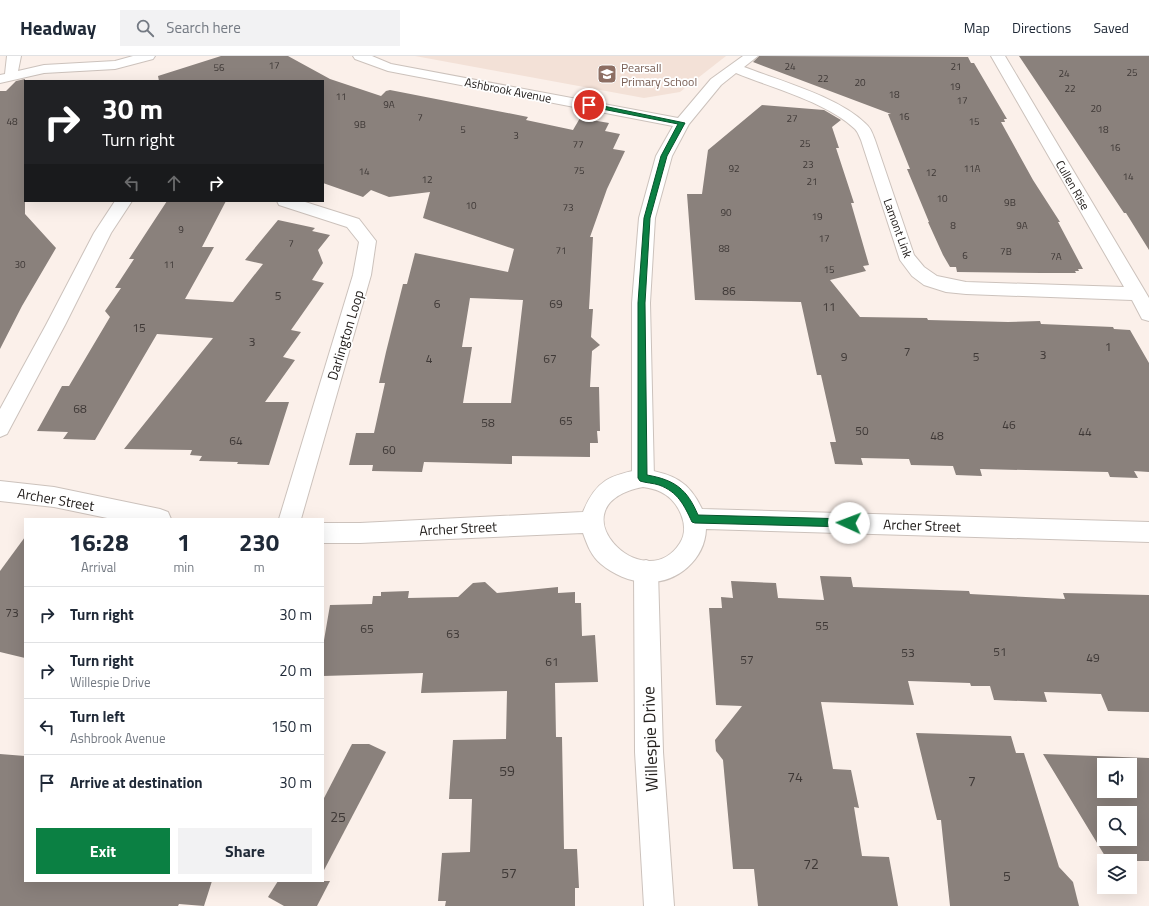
<!DOCTYPE html>
<html lang="en">
<head>
<meta charset="utf-8">
<style>
  body { margin:0; font-family:"Titillium Web",sans-serif; background:#f2f2f3; color:#1f2937; height:100vh; display:flex; flex-direction:column; font-size:15px; white-space:nowrap }
  * { box-sizing:border-box; margin:0 }
  p { font-size:13px; color:#747a83 }
  .icon { flex:none; width:22px; height:22px; fill:none; stroke:currentColor; stroke-width:2; stroke-linecap:round; stroke-linejoin:round }
  .map { position:relative; flex:1; overflow:hidden }
  .panel { position:absolute; left:24px; top:462px; width:300px; height:364px; display:flex; flex-direction:column; background:#fff; border-radius:0px; box-shadow:0 4px 16px #0002 }
  .panel>* { flex:none }
  .top-card { position:absolute; left:24px; top:24px; width:300px; height:122px; border-radius:0px; box-shadow:0 4px 16px #0002; background:#202124; color:#fff; overflow:hidden }
  .tools { position:absolute; left:1097px; top:702px; display:grid; gap:8px }
  .tools a { display:grid; place-items:center; width:40px; height:40px; border-radius:0px; background:#fff; box-shadow:0 4px 16px #0002; font-size:20px }
  .pin { position:absolute; display:grid; place-items:center; width:34px; height:34px; color:#fff; margin:-17px; border:2px solid #fff; border-radius:50%; box-shadow:0 1px 4px #0007 }
  .me { position:absolute; width:44px; margin:-22px; rotate:272deg; stroke-linejoin:round; filter:drop-shadow(0 0 3px #0008) }
  .turn { display:flex; align-items:center; gap:14px; height:84px; padding:0 12px; font-size:18px }
  .turn .icon { width:52px; height:52px; stroke-width:2.5 }
  .turn b { display:block; font-size:28px; line-height:34px }
  .lanes { display:flex; align-items:center; height:38px; padding:0 12px; background:#0003; justify-content:center; gap:20px; direction:ltr }
  .lanes .off { opacity:.35 }
  .eta { display:flex; justify-content:space-evenly; align-items:center; height:68px; text-align:center }
  .eta b { font-size:24px; font-weight:700; line-height:28px }
  .action { display:flex; gap:8px; margin-top:auto; padding:8px 12px }
  .action a { flex:1; height:46px; border-radius:0px; background:#0b8043; color:#fff; font-size:16px; font-weight:700; line-height:46px; text-align:center }
  .action a+a { background:#f2f2f3; color:#1f2937 }
  ul { padding:0; list-style:none }
  li { display:flex; align-items:center; gap:12px; height:56px; padding:0 12px; border-top:1px solid #e0e1e3 }
  li div { flex:1 }
  li b { display:block; font-size:15px }
  li em { font-style:normal }
  header { display:flex; align-items:center; gap:24px; box-sizing:border-box; height:56px; padding:0 20px; background:#fff; border-bottom:1px solid #e0e1e3 }
  header strong { font-size:19px }
  nav { display:flex; gap:22px; margin-inline-start:auto; font-size:14px }
  .search { width:280px; height:36px; background:#f2f2f3; display:flex; align-items:center; gap:10px; box-sizing:border-box; padding:0 14px; border-radius:0px; color:#747a83; font-size:15px }
  .map>svg:first-child { display:block }
  .built { fill:#f3e1d7 }
  .building { fill:#8a817c; fill-rule:evenodd }
  .lines { fill:none; stroke-linecap:round; stroke-linejoin:round }
  .minor-casing { stroke:#ccc2bc; stroke-width:2 }
  .tertiary-casing { stroke:#ccc2bc; stroke-width:2 }
  .minor { fill:#fff; fill-rule:evenodd }
  .tertiary { fill:#fff; fill-rule:evenodd }
  .route { fill:#0b8043; stroke:#07532c }
  .labels { text-anchor:middle; dominant-baseline:central; stroke-width:3.5; stroke-linejoin:round; paint-order:stroke }
  .far-number-label { font-size:10px; fill:#3e3836 }
  .far-education-label { font-size:12px; fill:#785e54; stroke:#fff; text-anchor:start }
  .far-street-label { font-size:12px; fill:#24201e; stroke:#fff }
  .number-label { font-size:12px; fill:#3e3836 }
  .street-label { font-size:14px; fill:#24201e; stroke:#fff }
  .near-number-label { font-size:14px; fill:#3e3836 }
  .near-street-label { font-size:17px; fill:#24201e; stroke:#fff }
</style>
</head>
<body>
<header>
<strong>Headway</strong>
<div class="search"><svg class="icon" aria-label="search" viewBox="0 0 24 24"><circle cx="10" cy="10" r="6"/><path d="M15 15l6 6"/></svg>Search here</div>
<nav><a>Map</a><a>Directions</a><a>Saved</a></nav>
</header>
<div class="map">
<svg width="1149" height="850" viewBox="0 0 1149 850">
  <rect width="100%" height="100%" fill="#fbf0ea"/>
  <polygon class="built" points="415,0 726,0 680,36 644,42"/>
  <g class="building">
    <path d="M221,0H288L330,23L381,40L386,35L390,34L528,61L526,64L573,74L580,62L609,67L605,75L620,78L613,93L625,95L607,133L590,181H593L589,253H593L591,281L600,289L592,295L590,331H599L600,375H597L598,387H590V401L512,400V408L424,406L422,416L372,415L373,409H349L356,377H374L385,327H379L386,296L403,228H407L415,197L508,216L514,193L423,162L430,136L389,141L371,134L363,141L323,127V25H159L158,20ZM470,242L523,244L511,347H463L472,291H462Z"/>
    <polygon points="759,0 968,1 971,7 974,7 1007,63 1004,63 1005,66 1001,66 1033,124 1060,166 1058,166 1083,213 1078,213 1079,215 1075,215 1076,217 1042,217 957,216 956,211 950,211 943,199 928,166 929,166 907,113 910,113 888,58 891,58 753,6"/>
    <polygon points="1019,0 1149,0 1149,194 1126,157 1124,157"/>
    <polygon points="25,23 25,158 56,192 22,250 0,293 0,35 6,35 16,25"/>
    <polygon points="762,49 824,54 841,64 832,71 839,92 836,92 854,147 851,147 869,209 863,210 866,215 830,224 860,261 927,262 928,264 1008,266 1040,265 1041,268 1113,271 1114,273 1130,274 1149,307 1149,416 1134,415 1138,422 1110,421 1108,416 980,413 982,420 956,419 953,410 911,409 909,403 861,402 863,409 835,408 830,386 836,386 821,319 817,319 801,246 695,244 687,138 702,138 708,94"/>
    <polygon points="167,145 226,145 202,191 214,191 185,243 233,246 263,208 245,204 278,164 315,172 312,175 330,179 318,194 323,207 312,224 324,227 291,274 301,276 283,301 295,304 265,346 289,346 269,409 237,408 238,406 199,405 202,400 190,399 192,394 124,393 213,282 157,278 95,384 63,383 68,376 37,375 62,330 69,330 110,261 105,255 121,232 115,232 134,203 129,203"/>
    <polygon points="25,481 25,602 0,596 0,515"/>
    <polygon points="820,520 851,521 853,531 969,535 970,538 1065,543 1063,537 1149,539 1149,656 1108,655 1101,638 1044,636 1047,646 994,644 990,630 971,630 970,627 908,625 914,649 821,646 833,713 851,714 859,752 854,751 862,800 889,801 898,850 758,850 754,813 733,813 723,704 716,695 715,684 742,650 716,649 709,552 722,552 721,541 733,542 731,525 776,527 778,542 824,544"/>
    <polygon points="485,526 497,537 558,531 558,537 575,536 575,547 581,547 582,580 595,579 598,626 555,627 556,681 562,681 564,793 577,793 579,832 575,832 575,850 445,850 446,845 438,845 442,797 470,796 472,743 449,743 453,684 506,683 507,635 421,637 423,617 323,620 323,590 330,549 372,548 373,540 381,540 381,536 409,535 408,542 458,541 473,527"/>
    <polygon points="916,677 1011,680 1016,697 1024,697 1059,811 1073,826 1079,850 950,850 941,764 937,764"/>
    <polygon points="352,688 369,688 386,696 323,816 323,744"/>
    <polygon points="0,698 25,700 25,825 212,825 204,850 179,848 178,850 0,850"/>
    <path d="M1043,698L1149,702V805H1108ZM1104,709H1130V735H1104ZM1104,757H1130V783H1104Z"/>
    <polygon points="278,825 330,825 317,850 284,850 268,841"/>
  </g>
  <g class="lines">
    <g class="minor-casing">
      <g id="minor">
        <polygon points="7,0 21,0 18,15 44,9 115,5 133,0 155,0 153,3 115,13 44,17 0,27 0,19 5,18"/>
        <path d="M353,0H372L391,8L678,62L711,23L743,0H758L744,11C780,25 839,41 866,68C871,72 873,79 875,84L914,199L924,211L937,220L966,226L1124,231L991,0H1005L1149,242V265L1142,263L1132,244L966,238L946,236L924,229L912,220L900,204L861,84C859,80 858,76 855,73C827,46 772,32 736,17L721,29L689,68L672,100L655,162L650,247L654,422L651,429L643,431L635,429L632,422V247L639,162L656,100L673,70L388,15L355,3Z"/>
        <polygon points="115,145 132,145 111,177 65,269 7,378 0,381 0,353 46,269 94,177"/>
        <polygon points="277,145 302,145 359,163 376,185 371,219 301,463 279,463 353,219 359,186 347,171 279,149"/>
        <polygon points="646,504 654,507 658,515 663,696 674,850 644,850 635,696 634,515 638,507"/>
      </g>
    </g>
    <g class="tertiary-casing">
      <g id="tertiary">
        <path d="M643,413C673,418 689,425 702,453L1149,466V486L706,473C705,504 676,528 646,526C630,526 613,518 601,508C591,500 587,488 583,477L360,487H323V467H360L583,456C596,424 610,419 643,413ZM643,431C649,432 655,433 661,436C678,444 691,470 680,487C644,544 551,449 643,431Z"/>
        <polygon points="0,425 54,431 160,453 168,456 171,463 112,463 54,451 0,445"/>
      </g>
    </g>
    <use href="#minor" class="minor"/>
    <use href="#tertiary" class="tertiary"/>
  </g>
  <path class="route" d="M589,47L685,67L667,100L650,162L645,247L647,419C675,424 687,433 698,459L849,463L853,464L854,467L853,470L849,471L695,467L692,466C684,449 678,436 659,429C653,427 646,427 640,425L638,422V247L644,162L661,100L678,68L587,50L586,49Z"/>
  <defs>
    <g id="school-square" transform="scale(1)"><rect x="-9" y="-9" width="18" height="18" rx="4" fill="#8d6e63" stroke="#fff"/><path d="M0-5L7-2L0 1L-7-2ZM-4 1L0 2.5L4 1V4Q0 6-4 4Z" fill="#fff"/></g>
  </defs>
  <g fill-rule="evenodd">
    <use href="#school-square" x="607" y="18"/>
  </g>
  <g class="labels">
    <g class="far-number-label">
      <text x="274" y="9">17</text>
      <text x="790" y="10">24</text>
      <text x="956" y="10">21</text>
      <text x="219" y="11">56</text>
      <text x="1132" y="16">25</text>
      <text x="1064" y="17">24</text>
      <text x="823" y="22">22</text>
      <text x="860" y="26">20</text>
      <text x="955" y="30">19</text>
      <text x="1070" y="32">22</text>
      <text x="894" y="38">18</text>
      <text x="341" y="40">11</text>
      <text x="962" y="44">17</text>
      <text x="389" y="48">9A</text>
      <text x="1096" y="52">20</text>
      <text x="904" y="60">16</text>
      <text x="420" y="61">7</text>
      <text x="792" y="62">27</text>
      <text x="12" y="65">48</text>
      <text x="974" y="65">15</text>
      <text x="360" y="68">9B</text>
      <text x="463" y="73">5</text>
      <text x="1103" y="73">18</text>
      <text x="516" y="79">3</text>
      <text x="805" y="87">25</text>
      <text x="578" y="88">77</text>
      <text x="1115" y="91">16</text>
      <text x="808" y="108">23</text>
      <text x="734" y="112">92</text>
      <text x="972" y="112">11A</text>
      <text x="579" y="114">75</text>
      <text x="364" y="115">14</text>
      <text x="931" y="116">12</text>
      <text x="1128" y="120">14</text>
      <text x="427" y="123">12</text>
      <text x="812" y="125">21</text>
      <text x="942" y="142">10</text>
      <text x="1010" y="146">9B</text>
      <text x="471" y="149">10</text>
      <text x="568" y="151">73</text>
      <text x="726" y="156">90</text>
      <text x="817" y="160">19</text>
      <text x="953" y="169">8</text>
      <text x="1022" y="169">9A</text>
      <text x="181" y="173">9</text>
      <text x="824" y="182">17</text>
      <text x="291" y="187">7</text>
      <text x="724" y="192">88</text>
      <text x="561" y="194">71</text>
      <text x="1006" y="195">7B</text>
      <text x="965" y="199">6</text>
      <text x="1056" y="200">7A</text>
      <text x="20" y="208">30</text>
      <text x="169" y="208">11</text>
      <text x="829" y="213">15</text>
    </g>
    <g class="far-education-label">
      <text x="621" y="11">Pearsall<tspan x="621" dy="14">Primary School</tspan></text>
    </g>
    <g class="far-street-label">
      <text transform="translate(508 34) rotate(11)">Ashbrook Avenue</text>
      <text transform="translate(1073 129) rotate(60)">Cullen Rise</text>
      <text transform="translate(898 172) rotate(70)">Lamont Link</text>
    </g>
    <g class="number-label">
      <text x="729" y="234">86</text>
      <text x="278" y="239">5</text>
      <text x="437" y="247">6</text>
      <text x="556" y="247">69</text>
      <text x="829" y="250">11</text>
      <text x="139" y="271">15</text>
      <text x="252" y="285">3</text>
      <text x="1108" y="290">1</text>
      <text x="907" y="295">7</text>
      <text x="1043" y="298">3</text>
      <text x="844" y="300">9</text>
      <text x="976" y="300">5</text>
      <text x="429" y="302">4</text>
      <text x="550" y="302">67</text>
      <text x="80" y="352">68</text>
      <text x="566" y="364">65</text>
      <text x="488" y="366">58</text>
      <text x="1009" y="368">46</text>
      <text x="862" y="374">50</text>
      <text x="1085" y="375">44</text>
      <text x="937" y="379">48</text>
      <text x="236" y="384">64</text>
      <text x="389" y="393">60</text>
      <text x="12" y="556">73</text>
      <text x="822" y="569">55</text>
      <text x="367" y="572">65</text>
      <text x="453" y="577">63</text>
      <text x="1000" y="595">51</text>
      <text x="908" y="596">53</text>
      <text x="1093" y="601">49</text>
      <text x="747" y="603">57</text>
      <text x="552" y="605">61</text>
    </g>
    <g class="street-label">
      <text transform="translate(345 279) rotate(-73)">Darlington Loop</text>
      <text transform="translate(56 443) rotate(10)">Archer Street</text>
      <text transform="translate(922 469) rotate(2)">Archer Street</text>
      <text transform="translate(458 472) rotate(-3)">Archer Street</text>
    </g>
    <g class="near-number-label">
      <text x="507" y="714">59</text>
      <text x="795" y="720">74</text>
      <text x="972" y="724">7</text>
      <text x="338" y="760">25</text>
      <text x="811" y="807">72</text>
      <text x="509" y="816">57</text>
      <text x="1007" y="819">5</text>
    </g>
    <g class="near-street-label">
      <text transform="translate(650 683) rotate(-92)">Willespie Drive</text>
    </g>
  </g>
</svg>
<div class="tools">
<a><svg class="icon" aria-label="sound" viewBox="0 0 24 24"><path d="M4 9h4l5-4v14l-5-4H4zM17 9q2 3 0 6"/></svg></a>
<a><svg class="icon" aria-label="search" viewBox="0 0 24 24"><circle cx="10" cy="10" r="6"/><path d="M15 15l6 6"/></svg></a>
<a><svg class="icon" aria-label="layers" viewBox="0 0 24 24"><path d="M12 4l9 5-9 5-9-5zM3 14l9 5 9-5"/></svg></a>
</div>
<div class="pin" style="left:589px;top:49px;background:#d93025"><svg class="icon" aria-label="arrive" viewBox="0 0 24 24"><path d="M6 21V4h12l-3 4 3 4H6"/></svg></div>
<svg class="me" style="left:849px;top:467px" viewBox="-20 -20 40 40"><circle r="19" fill="#fff"/><path d="M0-13L10 11 0 6-10 11z" fill="#0b8043"/></svg>
<div class="top-card">
<div class="turn"><svg class="icon" aria-label="right" viewBox="0 0 24 24"><path d="M7 20v-9h11M14 6l5 5-5 5"/></svg><div><b>30 m</b>Turn right</div></div>
<div class="lanes"><svg class="icon off" aria-label="left" viewBox="0 0 24 24"><path d="M17 20v-9H6M10 6l-5 5 5 5"/></svg><svg class="icon off" aria-label="ahead" viewBox="0 0 24 24"><path d="M12 20V5M6 11l6-6 6 6"/></svg><svg class="icon" aria-label="right" viewBox="0 0 24 24"><path d="M7 20v-9h11M14 6l5 5-5 5"/></svg></div>
</div>
<section class="panel">
<div class="eta">
<div><b>16:28</b><p>Arrival</p></div>
<div><b>1</b><p>min</p></div>
<div><b>230</b><p>m</p></div>
</div>
<ul>
<li><svg class="icon" aria-label="right" viewBox="0 0 24 24"><path d="M7 20v-9h11M14 6l5 5-5 5"/></svg><div><b>Turn right</b></div><em>30 m</em></li>
<li><svg class="icon" aria-label="right" viewBox="0 0 24 24"><path d="M7 20v-9h11M14 6l5 5-5 5"/></svg><div><b>Turn right</b><p>Willespie Drive</p></div><em>20 m</em></li>
<li><svg class="icon" aria-label="left" viewBox="0 0 24 24"><path d="M17 20v-9H6M10 6l-5 5 5 5"/></svg><div><b>Turn left</b><p>Ashbrook Avenue</p></div><em>150 m</em></li>
<li><svg class="icon" aria-label="arrive" viewBox="0 0 24 24"><path d="M6 21V4h12l-3 4 3 4H6"/></svg><div><b>Arrive at destination</b></div><em>30 m</em></li>
</ul>
<div class="action"><a>Exit</a><a>Share</a></div>
</section>
</div>
</body>
</html>
